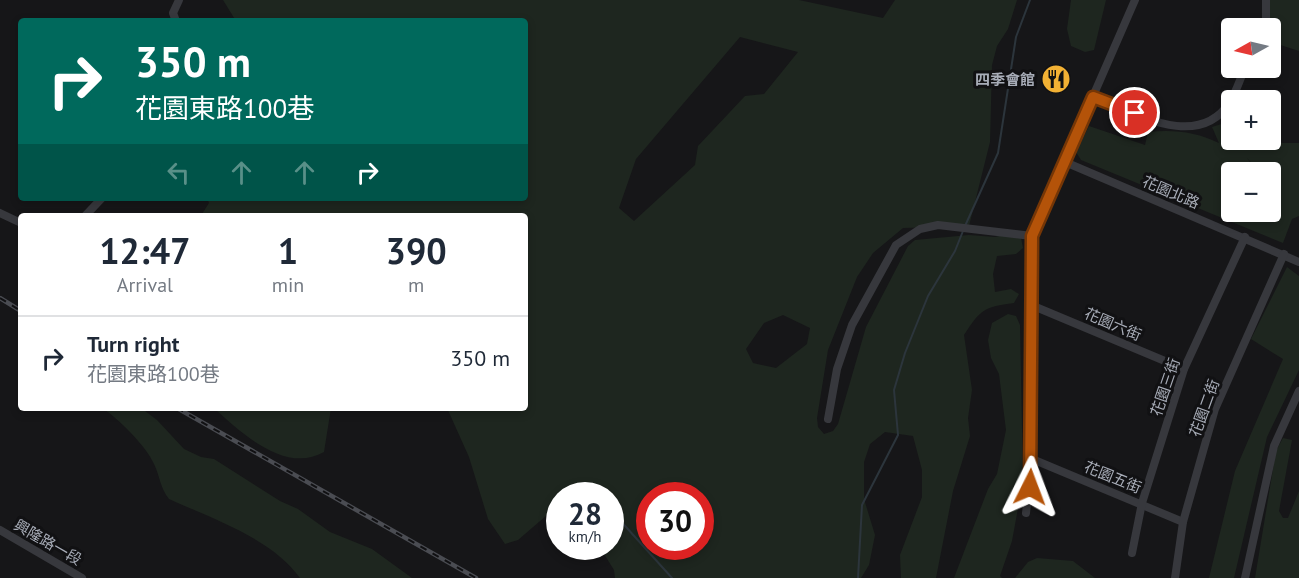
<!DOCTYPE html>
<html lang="en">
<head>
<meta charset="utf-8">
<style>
  body { margin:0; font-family:"PT Sans","Noto Sans TC",sans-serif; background:#f6f6f7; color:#1f2937; height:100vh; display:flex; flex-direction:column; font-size:22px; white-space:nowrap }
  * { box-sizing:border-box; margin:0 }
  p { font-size:20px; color:#747a83 }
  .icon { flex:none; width:33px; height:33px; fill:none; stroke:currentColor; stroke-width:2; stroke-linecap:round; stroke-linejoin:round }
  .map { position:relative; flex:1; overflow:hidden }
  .panel { position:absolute; left:18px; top:213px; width:510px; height:198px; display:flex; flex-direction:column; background:#fff; border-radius:6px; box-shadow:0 3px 9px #0003 }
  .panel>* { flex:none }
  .hud { position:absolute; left:18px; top:18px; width:510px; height:183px; border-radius:6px; box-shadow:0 3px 9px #0003; background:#00695c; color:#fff; overflow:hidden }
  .needle { width:39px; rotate:262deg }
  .buttons { position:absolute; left:1221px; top:18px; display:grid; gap:12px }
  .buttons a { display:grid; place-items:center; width:60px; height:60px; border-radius:6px; background:#fff; box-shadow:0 3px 9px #0003; font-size:30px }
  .speed { position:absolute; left:546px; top:482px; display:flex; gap:12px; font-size:30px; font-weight:700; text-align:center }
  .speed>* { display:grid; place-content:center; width:78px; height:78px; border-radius:50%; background:#fff; box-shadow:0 3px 9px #0003; line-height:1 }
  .speed small { font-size:15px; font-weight:400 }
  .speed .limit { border:9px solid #d22; background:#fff; color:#111 }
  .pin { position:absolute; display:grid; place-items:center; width:51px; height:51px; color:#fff; margin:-26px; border:3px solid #fff; border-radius:50%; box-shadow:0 2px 6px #0007 }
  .me { position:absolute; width:66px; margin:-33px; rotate:3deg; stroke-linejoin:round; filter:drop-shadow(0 0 4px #0008) }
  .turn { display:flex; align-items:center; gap:21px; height:126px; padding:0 18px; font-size:27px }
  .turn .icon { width:78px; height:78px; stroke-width:2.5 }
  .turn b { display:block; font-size:42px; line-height:51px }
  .lanes { display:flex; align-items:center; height:57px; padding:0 18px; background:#0003; justify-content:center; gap:30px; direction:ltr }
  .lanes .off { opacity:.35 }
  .eta { display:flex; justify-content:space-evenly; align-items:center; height:102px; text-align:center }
  .eta b { font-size:36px; font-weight:800; line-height:42px }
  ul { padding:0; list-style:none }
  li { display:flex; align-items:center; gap:18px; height:84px; padding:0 18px; border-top:2px solid #e0e1e3 }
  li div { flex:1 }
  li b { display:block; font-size:22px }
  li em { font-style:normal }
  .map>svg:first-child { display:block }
  .green { fill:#1e261f; fill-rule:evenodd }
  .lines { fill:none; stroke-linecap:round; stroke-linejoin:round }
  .stream { stroke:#2c353c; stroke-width:2 }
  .minor { stroke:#37383d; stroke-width:8 }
  .rail-casing { stroke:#4a4c52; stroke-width:4.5 }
  .rail { stroke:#111113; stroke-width:2; stroke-dasharray:7; stroke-linecap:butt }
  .route-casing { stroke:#753606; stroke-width:15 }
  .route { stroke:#b45309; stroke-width:10 }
  .labels { text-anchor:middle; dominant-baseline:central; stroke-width:6; stroke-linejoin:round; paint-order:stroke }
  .poi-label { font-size:15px; font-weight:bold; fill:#a8adb8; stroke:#111113; text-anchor:end }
  .street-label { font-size:15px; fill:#a8adb8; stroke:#111113 }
</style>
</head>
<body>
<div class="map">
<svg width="1299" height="578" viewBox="0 0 1299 578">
  <rect width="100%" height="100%" fill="#161618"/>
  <g class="green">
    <path d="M223,0H799L883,18L895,0H1017L1008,29L997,46L992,65L990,142L969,226L903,228L873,253L857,277L828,350L817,418L818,427L824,434L833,431L838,424L866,327L908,246L915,240L969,235L995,237L1012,233L1021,238L1023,248L1016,254L997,256L993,274L995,292L1011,289L1019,294L1014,303C984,307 981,309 964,335L972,390L968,418L970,436L953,491L936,578H901L900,555L922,497V470L913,436L885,432L870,444L864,462V499L875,535L869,565L861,578H615L614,570L599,546H610V495H560L559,509H554L518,540L505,544L488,519L469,457L447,408H525V216H197L202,214L209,203L207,198H525V21H236ZM740,37L798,52L764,94L745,96L698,146L695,165L634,221L619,208L636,159ZM783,315L810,328L807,344L776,368L753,363L746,349L764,323ZM650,495H700V546H650Z"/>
    <polygon points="1071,0 1106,0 1094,50 1085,52 1071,46 1067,29"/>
    <polygon points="1267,0 1299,0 1299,51 1271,42"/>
    <path d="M1231,121L1232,140H1270L1271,134L1282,143H1299V216L1292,219L1283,243L1081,160L1076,152L1089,126L1145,145L1148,132C1173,129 1197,132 1219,143L1212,127ZM1247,158L1260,172H1270L1271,188L1279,201L1271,191L1270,212H1232V172H1257Z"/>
    <polygon points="1287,267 1299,276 1299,370 1267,437 1234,578 1209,578 1235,471 1283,359 1251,339"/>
    <polygon points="1008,314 1016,316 1020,325 1023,481 1012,541 1000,576 1002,578 954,578 988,489 997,474 1006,430 999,374 991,358 988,340 992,323"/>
    <path d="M102,408H141L157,420L184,449L201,457L214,459L280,501L298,509L330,532L372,549L412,578H300C273,539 211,518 169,499C160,488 160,476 154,464C147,447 117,417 102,408Z"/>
    <path d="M214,408H331L324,452C286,474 242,434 214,408Z"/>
    <polygon points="1283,438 1292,440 1279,511 1283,518 1288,518 1299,491 1299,578 1255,578 1276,451"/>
    <polygon points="1037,558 1073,561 1095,578 1015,578 1028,562"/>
  </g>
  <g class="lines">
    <g class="stream">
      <polyline points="965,226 998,153 1016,37 1030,0"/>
      <polyline points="617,517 672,578"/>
      <polyline points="858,578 862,505 898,435 894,390 905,353 928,296 955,251 963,231"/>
    </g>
    <g class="minor">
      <polyline points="176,21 173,13 179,0"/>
      <polyline points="1262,28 1266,19 1266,0"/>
      <path d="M1093,97C1133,112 1198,152 1230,102C1236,92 1240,79 1245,68"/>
      <polyline points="1065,162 1299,262"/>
      <polyline points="0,213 21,223"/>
      <polyline points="85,216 102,198"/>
      <polyline points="1031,305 1184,369"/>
      <polyline points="828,419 837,369 852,325 896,245 920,229 938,225 1032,236"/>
      <polyline points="1032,459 1183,522"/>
      <polyline points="1026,513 1032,459 1032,236 1135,0"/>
      <polyline points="0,530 82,578"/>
      <polyline points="1132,553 1142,503 1184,369 1245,237"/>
      <polyline points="1175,578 1183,522 1215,409 1284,254"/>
      <polyline points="1245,578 1274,446 1299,391"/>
    </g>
    <g class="rail-casing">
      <g id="rail">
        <polyline points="0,298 21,311"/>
        <polyline points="177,408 476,578"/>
      </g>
    </g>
    <use href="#rail" class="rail"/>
  </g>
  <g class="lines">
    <g class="route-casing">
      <polyline id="route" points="1030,487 1032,236 1093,97 1135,113"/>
    </g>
    <use href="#route" class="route"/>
  </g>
  <defs>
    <g id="restaurant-disc" transform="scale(1.5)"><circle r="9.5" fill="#f2b134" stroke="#111113"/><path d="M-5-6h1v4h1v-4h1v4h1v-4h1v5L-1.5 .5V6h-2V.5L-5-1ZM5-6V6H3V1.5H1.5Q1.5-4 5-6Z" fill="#111"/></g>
  </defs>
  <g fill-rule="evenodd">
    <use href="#restaurant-disc" x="1056" y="79"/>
  </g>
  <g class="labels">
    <g class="poi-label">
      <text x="1035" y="79">四季會館</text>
    </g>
    <g class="street-label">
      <text transform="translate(1171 192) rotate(23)">花園北路</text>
      <text transform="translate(1113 324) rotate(23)">花園六街</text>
      <text transform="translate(1165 387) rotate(-71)">花園三街</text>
      <text transform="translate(1204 408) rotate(-70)">花園二街</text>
      <text transform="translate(1113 477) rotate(22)">花園五街</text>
      <text transform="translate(48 542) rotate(30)">興隆路一段</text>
    </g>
  </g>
</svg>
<div class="buttons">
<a><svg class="needle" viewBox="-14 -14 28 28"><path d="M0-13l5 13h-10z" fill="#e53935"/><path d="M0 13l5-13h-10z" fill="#747a83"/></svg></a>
<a>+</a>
<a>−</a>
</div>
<div class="speed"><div>28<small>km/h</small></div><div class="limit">30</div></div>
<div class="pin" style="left:1135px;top:113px;background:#d93025"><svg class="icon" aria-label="arrive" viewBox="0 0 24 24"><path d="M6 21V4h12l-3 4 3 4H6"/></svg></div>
<svg class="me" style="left:1030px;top:487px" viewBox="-20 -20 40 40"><path d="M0-17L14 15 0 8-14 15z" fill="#b45309" stroke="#fff" stroke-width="4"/></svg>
<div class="hud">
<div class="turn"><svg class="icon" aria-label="right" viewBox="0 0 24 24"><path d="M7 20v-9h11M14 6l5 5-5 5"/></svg><div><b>350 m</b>花園東路100巷</div></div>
<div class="lanes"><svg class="icon off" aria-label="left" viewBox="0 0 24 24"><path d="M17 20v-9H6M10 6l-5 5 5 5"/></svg><svg class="icon off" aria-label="ahead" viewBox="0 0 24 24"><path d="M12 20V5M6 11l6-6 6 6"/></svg><svg class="icon off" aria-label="ahead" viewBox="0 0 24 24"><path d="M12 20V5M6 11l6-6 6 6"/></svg><svg class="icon" aria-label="right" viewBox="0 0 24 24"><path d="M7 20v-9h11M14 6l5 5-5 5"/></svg></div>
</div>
<section class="panel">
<div class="eta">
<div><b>12:47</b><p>Arrival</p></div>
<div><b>1</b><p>min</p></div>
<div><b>390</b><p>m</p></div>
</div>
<ul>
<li><svg class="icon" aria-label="right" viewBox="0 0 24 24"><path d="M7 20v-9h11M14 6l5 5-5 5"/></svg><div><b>Turn right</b><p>花園東路100巷</p></div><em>350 m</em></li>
</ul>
</section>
</div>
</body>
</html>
